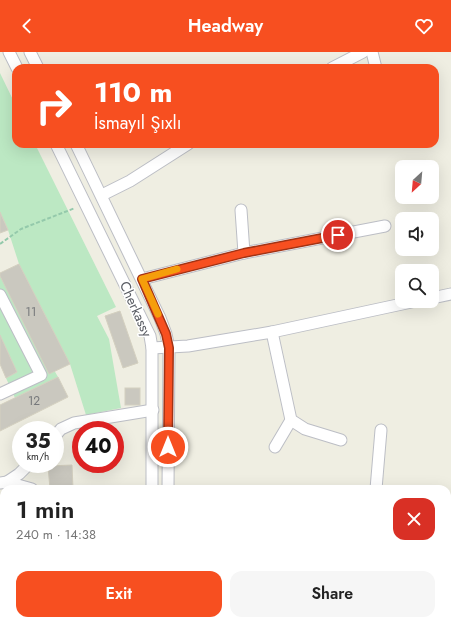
<!DOCTYPE html>
<html lang="en">
<head>
<meta charset="utf-8">
<style>
  body { margin:0; font-family:Jost,sans-serif; background:#f6f6f6; color:#222; height:100vh; display:flex; flex-direction:column; font-size:15px; white-space:nowrap }
  * { box-sizing:border-box; margin:0 }
  p { font-size:13px; color:#767676 }
  .icon { flex:none; width:22px; height:22px; fill:none; stroke:currentColor; stroke-width:2; stroke-linecap:round; stroke-linejoin:round }
  .map { position:relative; flex:1; overflow:hidden }
  .panel { position:absolute; left:0px; top:433px; width:451px; height:140px; display:flex; flex-direction:column; background:#fff; border-radius:12px 12px 0 0; box-shadow:0 4px 16px #0002 }
  .panel>* { flex:none }
  .banner { position:absolute; left:12px; top:12px; width:427px; height:84px; border-radius:12px; box-shadow:0 4px 16px #0002; background:#f74f20; color:#fff; overflow:hidden }
  .needle { width:26px; rotate:206deg }
  .tools { position:absolute; left:395px; top:108px; display:grid; gap:8px }
  .tools a { display:grid; place-items:center; width:44px; height:44px; border-radius:8px; background:#fff; box-shadow:0 4px 16px #0002; font-size:20px }
  .speed { position:absolute; left:12px; top:369px; display:flex; gap:8px; font-size:20px; font-weight:700; text-align:center }
  .speed>* { display:grid; place-content:center; width:52px; height:52px; border-radius:50%; background:#fff; box-shadow:0 4px 16px #0002; line-height:1 }
  .speed small { font-size:10px; font-weight:400 }
  .speed .limit { border:6px solid #d22; background:#fff; color:#111 }
  .pin { position:absolute; display:grid; place-items:center; width:34px; height:34px; color:#fff; margin:-17px; border:2px solid #fff; border-radius:50%; box-shadow:0 1px 4px #0007 }
  .me { position:absolute; width:44px; margin:-22px; rotate:0deg; stroke-linejoin:round; filter:drop-shadow(0 0 3px #0008) }
  .turn { display:flex; align-items:center; gap:14px; height:84px; padding:0 16px; font-size:18px }
  .turn .icon { width:52px; height:52px; stroke-width:2.5 }
  .turn b { display:block; font-size:28px; line-height:34px }
  .round { display:grid; place-items:center; flex:none; width:42px; height:42px; border-radius:12px; background:#f6f6f6 }
  .head { display:flex; align-items:center; justify-content:space-between; height:68px; padding:0 16px }
  h1 { font-size:24px; font-weight:600; line-height:30px }
  .primary-button { display:flex; gap:8px; margin-top:auto; padding:8px 16px }
  .primary-button a { flex:1; height:46px; border-radius:12px; background:#f74f20; color:#fff; font-size:16px; font-weight:600; line-height:46px; text-align:center }
  .primary-button a+a { background:#f6f6f6; color:#222 }
  header { display:flex; justify-content:space-between; align-items:center; height:52px; padding:0 16px; background:#f74f20; color:#fff; font-size:18px; font-weight:600 }
  .map>svg:first-child { display:block }
  .industrial { fill:#e2e1da }
  .green { fill:#bce8c3 }
  .building { fill:#cac8bf; stroke:#d4d0c0 }
  .lines { fill:none; stroke-linecap:round; stroke-linejoin:round }
  .minor-casing { stroke:#bcbec5; stroke-width:13 }
  .path { stroke:#94c9ab; stroke-width:2; stroke-dasharray:4 2; stroke-linecap:butt }
  .minor { stroke:#fff; stroke-width:11 }
  .route-casing { stroke:#a13315; stroke-width:10 }
  .route { stroke:#f74f20; stroke-width:7 }
  .slow { stroke:#f59e0b; stroke-width:7 }
  .labels { text-anchor:middle; dominant-baseline:central; stroke-width:3; stroke-linejoin:round; paint-order:stroke }
  .number-label { font-size:12px; fill:#76787b }
  .street-label { font-size:14px; fill:#5a5d64; stroke:#fff }
</style>
</head>
<body>
<header><svg class="icon" aria-label="back" viewBox="0 0 24 24"><path d="M15 5l-7 7 7 7"/></svg>Headway<svg class="icon" aria-label="heart" viewBox="0 0 24 24"><path d="M12 20l-8-8c-3-5 5-10 8-4 3-6 11-1 8 4z"/></svg></header>
<div class="map">
<svg width="451" height="573" viewBox="0 0 451 573">
  <rect width="100%" height="100%" fill="#efeee2"/>
  <polygon class="industrial" points="447,565 451,565 451,573 184,573 184,569 447,569"/>
  <g class="green">
    <polygon points="0,21 16,54 16,92 35,92 116,255 97,264 109,287 121,356 86,363 70,312 19,212 8,178 0,160"/>
    <polygon points="0,224 58,325 15,346 6,326 17,320 0,283"/>
    <polygon points="0,535 4,535 4,569 43,569 43,573 0,573"/>
    <rect x="56" y="569" width="87" height="4"/>
  </g>
  <g class="building">
    <polygon points="0,160 8,178 0,181"/>
    <polygon points="19,212 70,312 49,322 0,224 0,221"/>
    <polygon points="120,259 138,311 123,316 105,264"/>
    <polygon points="0,283 17,320 6,326 0,312"/>
    <polygon points="58,325 68,345 0,379 0,353"/>
    <rect x="125" y="336" width="15" height="17"/>
    <polygon points="72,413 73,437 50,437 48,414"/>
    <rect x="197" y="569" width="34" height="4"/>
  </g>
  <g class="lines">
    <g class="minor-casing">
      <g id="minor">
        <polyline points="9,0 17,16"/>
        <polyline points="30,0 38,16"/>
        <polyline points="372,0 376,16"/>
        <polyline points="332,16 363,0"/>
        <polyline points="56,92 150,284 152,296 152,437"/>
        <polyline points="76,92 160,266 166,282 169,296 168,437"/>
        <polyline points="102,143 130,129 188,92"/>
        <polyline points="241,158 244,201"/>
        <polyline points="142,227 244,201 385,174"/>
        <polyline points="0,243 41,323 0,342"/>
        <polyline points="432,246 451,242"/>
        <polyline points="272,280 291,368 305,377 341,388"/>
        <polyline points="152,296 188,294 272,280 416,249"/>
        <polyline points="55,384 61,377 74,371 153,358"/>
        <polyline points="275,395 291,368"/>
        <polyline points="7,430 19,422 29,412"/>
        <polyline points="0,431 7,430 32,437"/>
        <polyline points="376,437 381,378"/>
        <polyline points="51,569 51,573"/>
        <polyline points="417,569 418,573"/>
        <polyline points="150,573 150,569"/>
        <polyline points="166,573 166,569"/>
      </g>
    </g>
    <polyline class="path" points="0,192 21,177 75,156"/>
    <use href="#minor" class="minor"/>
  </g>
  <g class="lines">
    <g class="route-casing">
      <polyline id="route" points="168,395 169,296 166,282 142,227 244,201 338,183"/>
    </g>
    <use href="#route" class="route"/>
    <polyline class="slow" points="158,262 142,227 177,217"/>
  </g>
  <g class="labels">
    <g class="number-label">
      <text x="31" y="260">11</text>
      <text x="34" y="349">12</text>
    </g>
    <g class="street-label">
      <text transform="translate(136 257) rotate(66)">Cherkassy</text>
    </g>
  </g>
</svg>
<div class="tools">
<a><svg class="needle" viewBox="-14 -14 28 28"><path d="M0-13l5 13h-10z" fill="#e53935"/><path d="M0 13l5-13h-10z" fill="#767676"/></svg></a>
<a><svg class="icon" aria-label="sound" viewBox="0 0 24 24"><path d="M4 9h4l5-4v14l-5-4H4zM17 9q2 3 0 6"/></svg></a>
<a><svg class="icon" aria-label="search" viewBox="0 0 24 24"><circle cx="10" cy="10" r="6"/><path d="M15 15l6 6"/></svg></a>
</div>
<div class="speed"><div>35<small>km/h</small></div><div class="limit">40</div></div>
<div class="pin" style="left:338px;top:183px;background:#d93025"><svg class="icon" aria-label="arrive" viewBox="0 0 24 24"><path d="M6 21V4h12l-3 4 3 4H6"/></svg></div>
<svg class="me" style="left:168px;top:395px" viewBox="-20 -20 40 40"><circle r="17" fill="#f74f20" stroke="#fff" stroke-width="3"/><path d="M0-11L8 9 0 5-8 9z" fill="#fff"/></svg>
<div class="banner">
<div class="turn"><svg class="icon" aria-label="right" viewBox="0 0 24 24"><path d="M7 20v-9h11M14 6l5 5-5 5"/></svg><div><b>110 m</b>İsmayıl Şıxlı</div></div>
</div>
<section class="panel">
<div class="head"><div><h1>1 min</h1><p>240 m · 14:38</p></div><a class="round" style="background:#d93025;color:#fff"><svg class="icon" aria-label="close" viewBox="0 0 24 24"><path d="M6 6l12 12M18 6L6 18"/></svg></a></div>
<div class="primary-button"><a>Exit</a><a>Share</a></div>
</section>
</div>
</body>
</html>
